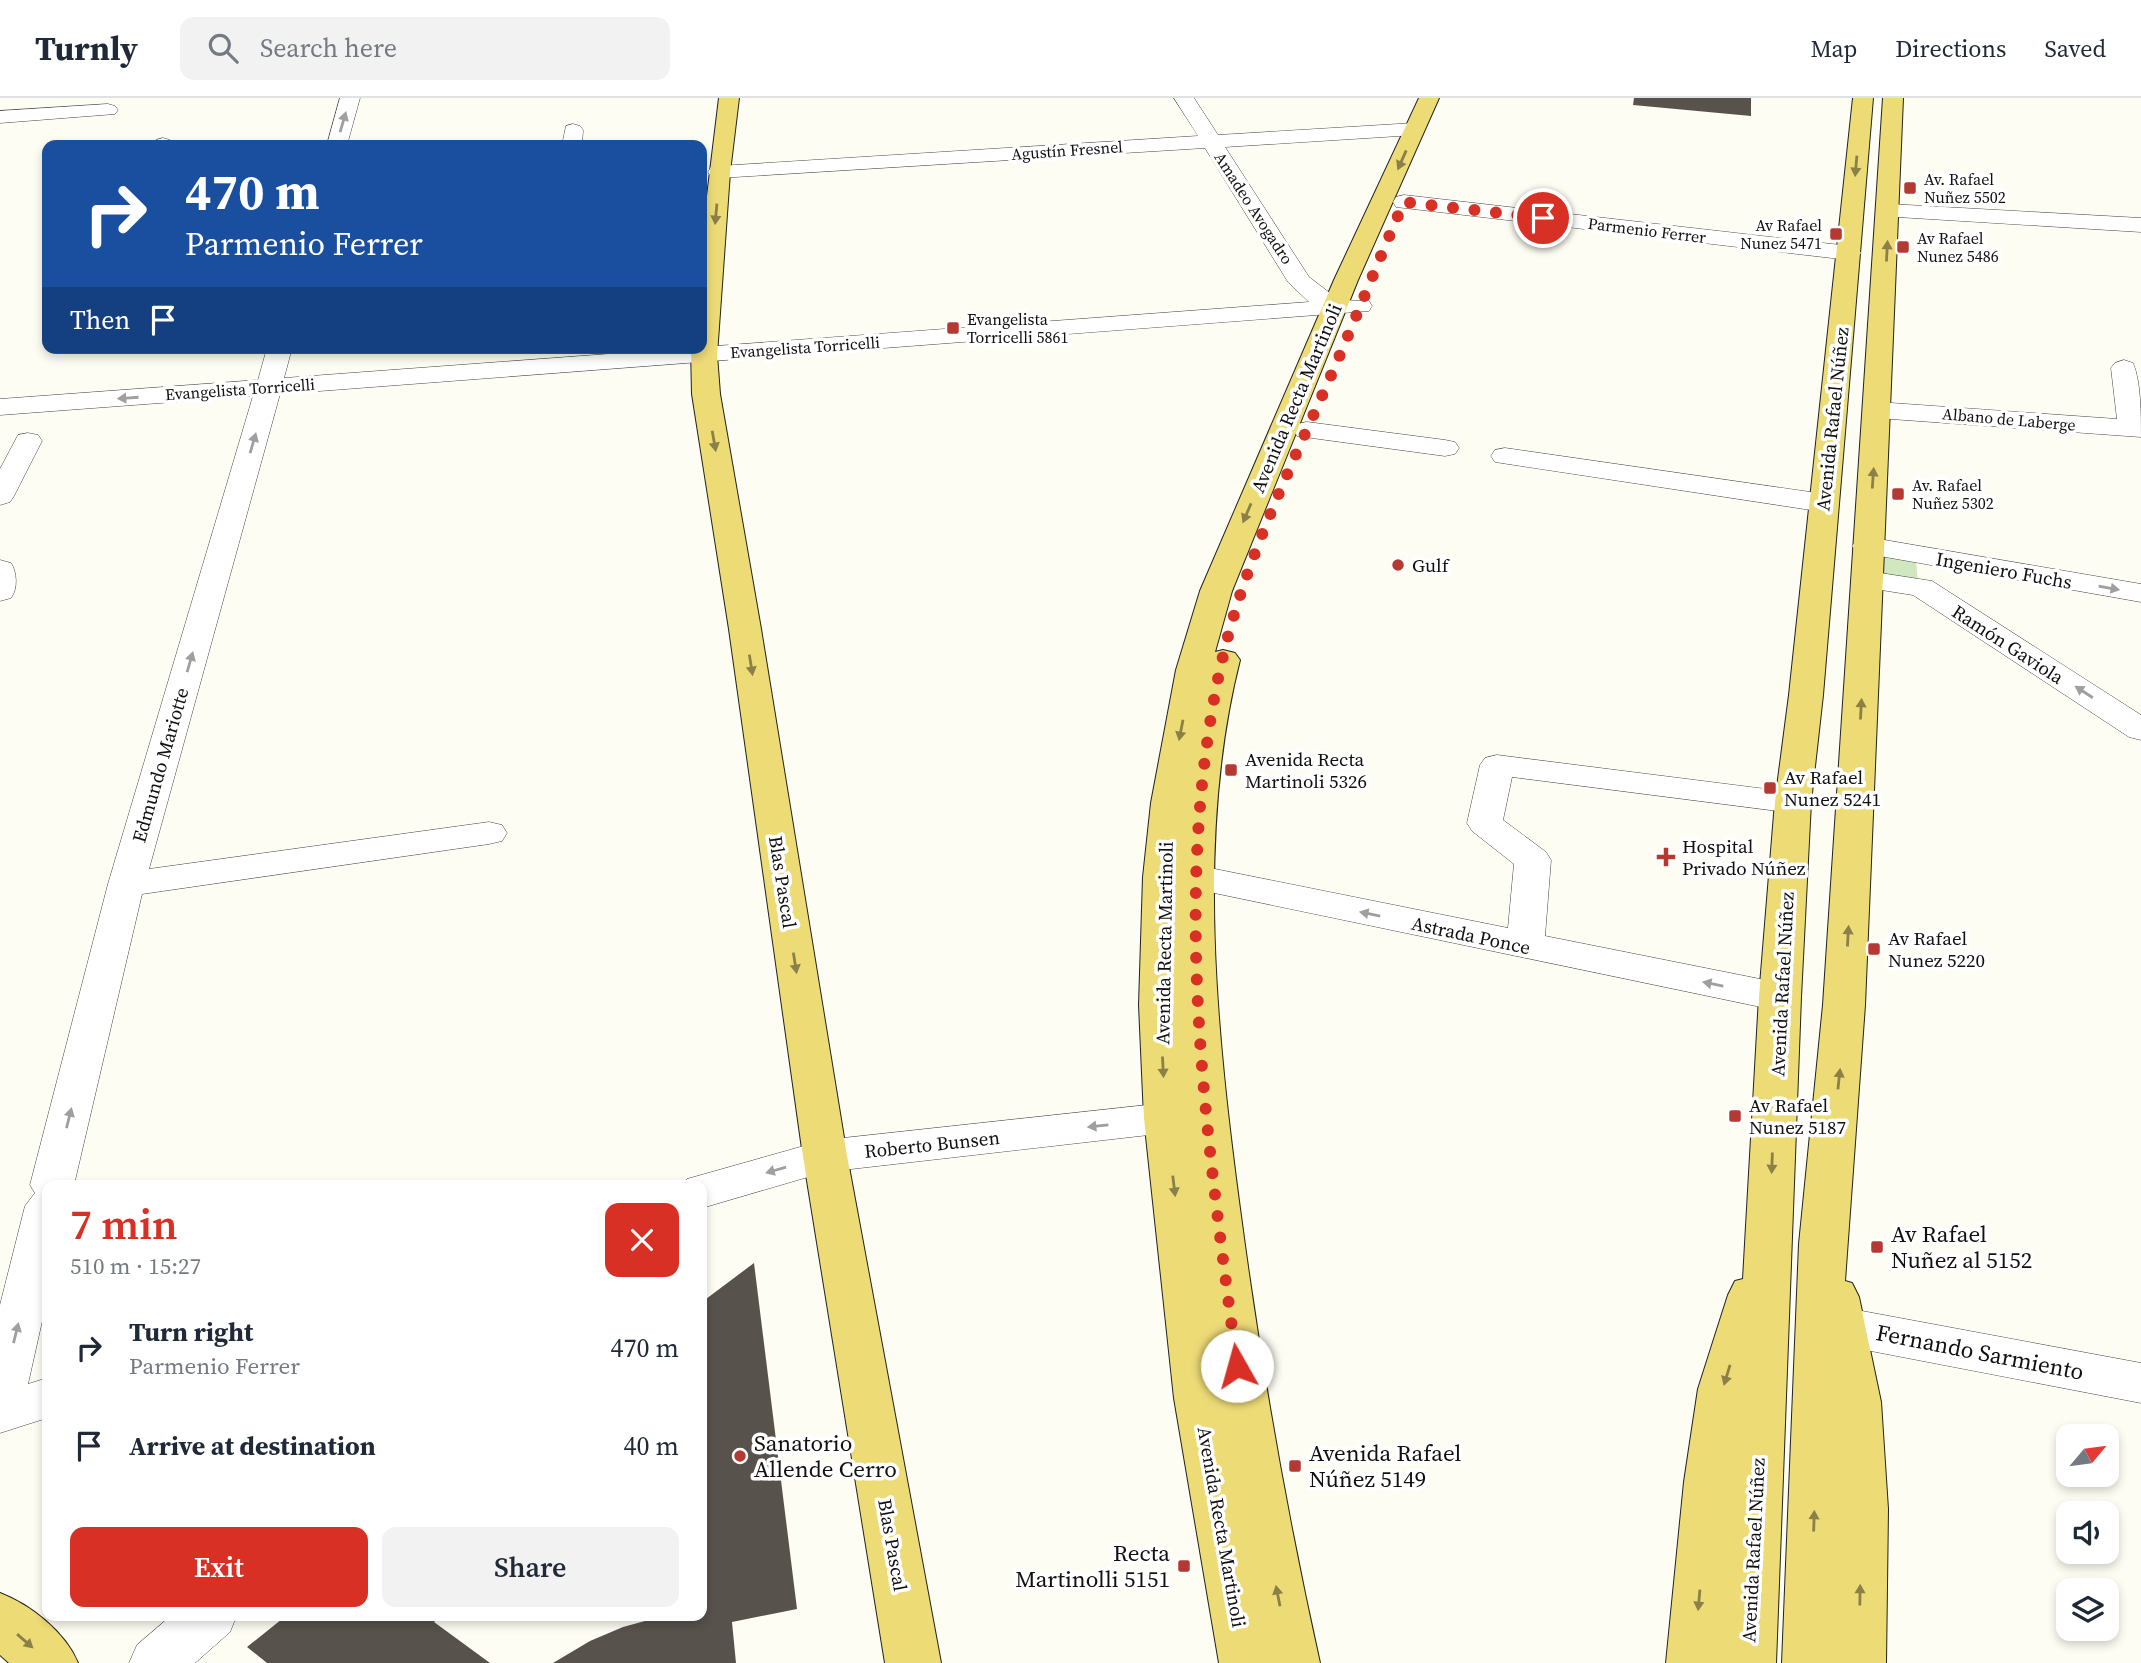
<!DOCTYPE html>
<html lang="en">
<head>
<meta charset="utf-8">
<style>
  body { margin:0; font-family:"Source Serif 4",serif; background:#f2f2f3; color:#1f2937; height:100vh; display:flex; flex-direction:column; font-size:26px; white-space:nowrap }
  * { box-sizing:border-box; margin:0 }
  p { font-size:23px; color:#747a83 }
  .icon { flex:none; width:38px; height:38px; fill:none; stroke:currentColor; stroke-width:2; stroke-linecap:round; stroke-linejoin:round }
  .map { position:relative; flex:1; overflow:hidden }
  .side { position:absolute; left:42px; top:1082px; width:665px; height:441px; display:flex; flex-direction:column; background:#fff; border-radius:14px; box-shadow:0 4px 10px #0003 }
  .side>* { flex:none }
  .top-card { position:absolute; left:42px; top:42px; width:665px; height:214px; border-radius:14px; box-shadow:0 4px 10px #0003; background:#1a4fa0; color:#fff; overflow:hidden }
  .needle { width:46px; rotate:61deg }
  .controls { position:absolute; left:2056px; top:1326px; display:grid; gap:14px }
  .controls a { display:grid; place-items:center; width:63px; height:63px; border-radius:14px; background:#fff; box-shadow:0 4px 10px #0003; font-size:35px }
  .pin { position:absolute; display:grid; place-items:center; width:60px; height:60px; color:#fff; margin:-30px; border:4px solid #fff; border-radius:50%; box-shadow:0 2px 7px #0007 }
  .me { position:absolute; width:77px; margin:-38px; rotate:353deg; stroke-linejoin:round; filter:drop-shadow(0 0 5px #0008) }
  .turn { display:flex; align-items:center; gap:24px; height:147px; padding:0 28px; font-size:32px }
  .turn .icon { width:91px; height:91px; stroke-width:2.5 }
  .turn b { display:block; font-size:49px; line-height:60px }
  .then { display:flex; align-items:center; height:66px; padding:0 28px; background:#0003; gap:14px; font-size:26px }
  .round { display:grid; place-items:center; flex:none; width:74px; height:74px; border-radius:14px; background:#f2f2f3 }
  .overview { display:flex; align-items:center; justify-content:space-between; height:119px; padding:0 28px }
  h1 { font-size:42px; font-weight:600; line-height:52px; color:#d93025 }
  .cta { display:flex; gap:14px; margin-top:auto; padding:14px 28px }
  .cta a { flex:1; height:80px; border-radius:14px; background:#d93025; color:#fff; font-size:28px; font-weight:600; line-height:80px; text-align:center }
  .cta a+a { background:#f2f2f3; color:#1f2937 }
  ul { padding:0; list-style:none }
  li { display:flex; align-items:center; gap:21px; height:98px; padding:0 28px }
  li div { flex:1 }
  li b { display:block; font-size:26px }
  li em { font-style:normal }
  header { display:flex; align-items:center; gap:42px; box-sizing:border-box; height:98px; padding:0 35px; background:#fff; border-bottom:2px solid #e0e1e3 }
  header strong { font-size:33px }
  nav { display:flex; gap:38px; margin-inline-start:auto; font-size:24px }
  .search { width:490px; height:63px; background:#f2f2f3; display:flex; align-items:center; gap:18px; box-sizing:border-box; padding:0 24px; border-radius:14px; color:#747a83; font-size:26px }
  .map>svg:first-child { display:block }
  .green { fill:#d0e7c0 }
  .building { fill:#58524d }
  .lines { fill:none; stroke-linecap:round; stroke-linejoin:round }
  .minor-casing { stroke:#434343; stroke-width:1 }
  .major-casing { stroke:#212121; stroke-width:2 }
  .minor { fill:#fff; fill-rule:evenodd }
  .major { fill:#eddb76; fill-rule:evenodd }
  .oneway { fill:#9f9f9f }
  .oneway2 { fill:#8a8048 }
  .route { stroke:#d93025; stroke-width:12; stroke-dasharray:0 21.6 }
  .poi-dot { fill:#b53933; stroke:#fff; stroke-width:2.5 }
  .labels { text-anchor:middle; dominant-baseline:central; stroke-width:7; stroke-linejoin:round; paint-order:stroke }
  .far-street-label { font-size:16px; fill:#101010; stroke:#fff }
  .far-poi-label { font-size:16px; fill:#101010; stroke:#fff; text-anchor:start }
  .street-label { font-size:19px; fill:#101010; stroke:#fff }
  .poi-label { font-size:19px; fill:#101010; stroke:#fff; text-anchor:start }
  .near-poi-label { font-size:23px; fill:#101010; stroke:#fff; text-anchor:start }
  .near-street-label { font-size:23px; fill:#101010; stroke:#fff }
</style>
</head>
<body>
<header>
<strong>Turnly</strong>
<div class="search"><svg class="icon" aria-label="search" viewBox="0 0 24 24"><circle cx="10" cy="10" r="6"/><path d="M15 15l6 6"/></svg>Search here</div>
<nav><a>Map</a><a>Directions</a><a>Saved</a></nav>
</header>
<div class="map">
<svg width="2141" height="1565" viewBox="0 0 2141 1565">
  <rect width="100%" height="100%" fill="#fefdf4"/>
  <polygon class="green" points="1883,456 1916,461 1918,485 1883,480"/>
  <g class="building">
    <polygon points="1634,0 1751,0 1751,18 1633,7"/>
    <polygon points="754,1165 797,1511 732,1524 736,1565 553,1565 590,1543 623,1529 645,1523 645,1517 702,1517 702,1204"/>
    <polygon points="287,1517 442,1517 434,1524 490,1565 267,1565 247,1549"/>
  </g>
  <g class="lines">
    <g class="minor-casing">
      <g id="minor">
        <polygon points="340,0 360,0 347,47 327,47"/>
        <polygon points="1174,0 1194,0 1218,37 1415,25 1422,27 1425,31 1422,35 1415,37 1225,49 1309,179 1339,202 1369,203 1372,208 1369,213 280,296 149,771 489,724 502,727 507,735 502,743 489,746 142,796 74,1087 47,1087 47,1201 28,1286 47,1280 47,1320 0,1335 0,1207 25,1108 35,1095 30,1087 108,786 253,298 0,317 0,301 258,282 267,250 292,250 284,280 1309,204 1288,184 1205,50 719,80 711,79 708,74 711,69 719,68 1198,38"/>
        <polygon points="108,6 115,8 118,12 115,16 0,25 0,13"/>
        <polygon points="573,26 580,28 583,32 582,47 562,47 566,28"/>
        <polygon points="163,40 170,42 173,46 152,47 156,42"/>
        <polygon points="1404,97 1849,148 1857,150 1861,155 1857,160 1849,162 1396,109 1393,104 1396,99"/>
        <polygon points="1889,106 2141,120 2141,134 1881,118 1878,113 1881,108"/>
        <path d="M2124,262L2133,265C2141,283 2141,317 2141,339L1877,320L1868,318L1864,312L1868,306L1877,304L2117,321L2111,270L2115,265Z"/>
        <polygon points="1307,324 1445,342 1455,344 1459,350 1455,356 1445,358 1297,338 1294,332 1297,326"/>
        <polygon points="28,335 38,337 42,343 14,398 10,404 0,407 0,371 18,337"/>
        <polygon points="1505,350 1824,396 1834,399 1838,405 1834,411 1824,414 1495,364 1491,358 1495,352"/>
        <polygon points="1867,439 2141,486 2141,504 1857,454 1852,448 1857,442"/>
        <path d="M0,462L11,465C17,474 18,491 11,500L0,503Z"/>
        <polygon points="1867,473 1932,483 2141,617 2141,642 2129,639 1913,497 1856,488 1852,482 1856,476"/>
        <polygon points="1497,657 1805,696 1811,704 1805,712 1793,715 1512,679 1503,722 1546,754 1551,762 1545,838 1780,885 1794,889 1800,899 1794,909 1780,913 1195,791 1166,791 1153,787 1148,779 1153,771 1166,767 1195,767 1508,830 1514,766 1472,733 1467,725 1480,667 1485,660"/>
        <polygon points="1166,1005 1181,1009 1187,1020 1181,1031 1166,1035 825,1074 702,1110 702,1087 684,1087 687,1081 825,1042"/>
        <polygon points="1819,1205 2141,1265 2141,1305 1819,1243 1803,1237 1796,1224 1803,1211"/>
        <polygon points="172,1517 237,1517 230,1534 195,1565 129,1565 137,1547"/>
      </g>
    </g>
    <g class="major-casing">
      <g id="major">
        <polygon points="719,0 739,0 730,74 717,257 720,296 761,531 847,1058 941,1565 885,1565 803,1058 729,531 692,296 691,250 702,250 702,139"/>
        <path d="M1419,0H1439L1358,182L1232,493L1215,554L1223,552L1235,555L1240,562C1195,739 1217,939 1241,1118C1261,1268 1287,1417 1320,1565H1219L1174,1300L1144,1020L1139,907L1143,779L1151,705L1176,572L1200,493L1334,182Z"/>
        <polygon points="1853,0 1873,0 1823,597 1811,704 1801,899 1776,1565 1666,1565 1684,1384 1698,1291 1728,1197 1735,1183 1743,1181 1759,899 1775,704 1789,597"/>
        <polygon points="1883,0 1903,0 1865,907 1845,1183 1852,1185 1859,1199 1881,1304 1888,1411 1886,1565 1782,1565 1799,1146 1823,907"/>
        <path d="M0,1495C31,1507 65,1534 78,1565H9L0,1557Z"/>
      </g>
    </g>
    <use href="#minor" class="minor"/>
    <use href="#major" class="major"/>
  </g>
  <defs><path id="oneway-solid" d="M-6-.8H1V-3.2L6.5 0L1 3.2V.8H-6Z" transform="scale(1.75)"/></defs>
  <g class="oneway">
    <use href="#oneway-solid" transform="translate(343 24) rotate(-74)"/>
    <use href="#oneway-solid" transform="translate(128 300) rotate(176)"/>
    <use href="#oneway-solid" transform="translate(253 345) rotate(-74)"/>
    <use href="#oneway-solid" transform="translate(2109 490) rotate(10)"/>
    <use href="#oneway-solid" transform="translate(190 564) rotate(-74)"/>
    <use href="#oneway-solid" transform="translate(2084 594) rotate(-147)"/>
    <use href="#oneway-solid" transform="translate(1370 816) rotate(-168)"/>
    <use href="#oneway-solid" transform="translate(1713 886) rotate(-169)"/>
    <use href="#oneway-solid" transform="translate(69 1020) rotate(-76)"/>
    <use href="#oneway-solid" transform="translate(1098 1028) rotate(174)"/>
    <use href="#oneway-solid" transform="translate(776 1072) rotate(164)"/>
    <use href="#oneway-solid" transform="translate(16 1235) rotate(-76)"/>
  </g>
  <g class="oneway2">
    <use href="#oneway-solid" transform="translate(1402 62) rotate(114)"/>
    <use href="#oneway-solid" transform="translate(1856 68) rotate(95)"/>
    <use href="#oneway-solid" transform="translate(716 116) rotate(95)"/>
    <use href="#oneway-solid" transform="translate(1887 153) rotate(-87)"/>
    <use href="#oneway-solid" transform="translate(714 343) rotate(80)"/>
    <use href="#oneway-solid" transform="translate(1873 380) rotate(-86)"/>
    <use href="#oneway-solid" transform="translate(1247 415) rotate(113)"/>
    <use href="#oneway-solid" transform="translate(751 567) rotate(81)"/>
    <use href="#oneway-solid" transform="translate(1861 611) rotate(-87)"/>
    <use href="#oneway-solid" transform="translate(1181 632) rotate(101)"/>
    <use href="#oneway-solid" transform="translate(1848 838) rotate(-87)"/>
    <use href="#oneway-solid" transform="translate(795 865) rotate(81)"/>
    <use href="#oneway-solid" transform="translate(1163 969) rotate(87)"/>
    <use href="#oneway-solid" transform="translate(1839 981) rotate(-84)"/>
    <use href="#oneway-solid" transform="translate(1772 1065) rotate(92)"/>
    <use href="#oneway-solid" transform="translate(1174 1088) rotate(83)"/>
    <use href="#oneway-solid" transform="translate(1727 1277) rotate(107)"/>
    <use href="#oneway-solid" transform="translate(1814 1423) rotate(-88)"/>
    <use href="#oneway-solid" transform="translate(1860 1497) rotate(-89)"/>
    <use href="#oneway-solid" transform="translate(1278 1498) rotate(-101)"/>
    <use href="#oneway-solid" transform="translate(1699 1502) rotate(95)"/>
    <use href="#oneway-solid" transform="translate(25 1543) rotate(41)"/>
  </g>
  <g class="lines">
    <path class="route" d="M1237,1268C1207,1038 1171,806 1219,576C1240,474 1287,377 1329,282C1355,223 1378,163 1404,104L1543,120"/>
  </g>
  <g class="poi-dot">
    <rect x="1903" y="83" width="14" height="14" rx="3.5"/>
    <rect x="1829" y="129" width="14" height="14" rx="3.5"/>
    <rect x="1896" y="142" width="14" height="14" rx="3.5"/>
    <rect x="946" y="223" width="14" height="14" rx="3.5"/>
    <rect x="1891" y="389" width="14" height="14" rx="3.5"/>
    <circle cx="1398" cy="467" r="7"/>
    <rect x="1224" y="665" width="14" height="14" rx="3.5"/>
    <rect x="1763" y="683" width="14" height="14" rx="3.5"/>
    <path d="M1662.5 748.5h7v7h7v7h-7v7h-7v-7h-7v-7h7z"/>
    <rect x="1867" y="844" width="14" height="14" rx="3.5"/>
    <rect x="1728" y="1011" width="14" height="14" rx="3.5"/>
    <rect x="1870" y="1142" width="14" height="14" rx="3.5"/>
    <circle cx="740" cy="1358" r="7"/>
    <rect x="1288" y="1361" width="14" height="14" rx="3.5"/>
    <rect x="1177" y="1461" width="14" height="14" rx="3.5"/>
  </g>
  <g class="labels">
    <g class="far-street-label">
      <text transform="translate(1067 52) rotate(-4)">Agustín Fresnel</text>
      <text transform="translate(1254 110) rotate(57)">Amadeo Avogadro</text>
      <text transform="translate(1647 132) rotate(7)">Parmenio Ferrer</text>
      <text transform="translate(805 249) rotate(-4)">Evangelista Torricelli</text>
      <text transform="translate(240 291) rotate(-4)">Evangelista Torricelli</text>
      <text transform="translate(2009 321) rotate(5)">Albano de Laberge</text>
    </g>
    <g class="far-poi-label">
      <text x="1924" y="81">Av. Rafael<tspan x="1924" dy="18">Nuñez 5502</tspan></text>
      <text x="1822" y="127" text-anchor="end">Av Rafael<tspan x="1822" dy="18">Nunez 5471</tspan></text>
      <text x="1917" y="140">Av Rafael<tspan x="1917" dy="18">Nunez 5486</tspan></text>
      <text x="967" y="221">Evangelista<tspan x="967" dy="18">Torricelli 5861</tspan></text>
      <text x="1912" y="387">Av. Rafael<tspan x="1912" dy="18">Nuñez 5302</tspan></text>
    </g>
    <g class="street-label">
      <text transform="translate(1296 300) rotate(-67)">Avenida Recta Martinoli</text>
      <text transform="translate(1832 321) rotate(-84)">Avenida Rafael Núñez</text>
      <text transform="translate(2004 472) rotate(10)">Ingeniero Fuchs</text>
      <text transform="translate(2008 546) rotate(33)">Ramón Gaviola</text>
      <text transform="translate(160 667) rotate(-74)">Edmundo Mariotte</text>
      <text transform="translate(783 784) rotate(81)">Blas Pascal</text>
      <text transform="translate(1471 837) rotate(12)">Astrada Ponce</text>
      <text transform="translate(1164 845) rotate(-89)">Avenida Recta Martinoli</text>
      <text transform="translate(1782 886) rotate(-87)">Avenida Rafael Núñez</text>
      <text transform="translate(932 1046) rotate(-6)">Roberto Bunsen</text>
      <text transform="translate(1222 1429) rotate(80)">Avenida Recta Martinoli</text>
      <text transform="translate(893 1447) rotate(80)">Blas Pascal</text>
      <text transform="translate(1753 1452) rotate(-87)">Avenida Rafael Núñez</text>
    </g>
    <g class="poi-label">
      <text x="1412" y="467">Gulf</text>
      <text x="1245" y="661">Avenida Recta<tspan x="1245" dy="22">Martinoli 5326</tspan></text>
      <text x="1784" y="679">Av Rafael<tspan x="1784" dy="22">Nunez 5241</tspan></text>
      <text x="1682" y="748">Hospital<tspan x="1682" dy="22">Privado Núñez</tspan></text>
      <text x="1888" y="840">Av Rafael<tspan x="1888" dy="22">Nunez 5220</tspan></text>
      <text x="1749" y="1007">Av Rafael<tspan x="1749" dy="22">Nunez 5187</tspan></text>
    </g>
    <g class="near-poi-label">
      <text x="1891" y="1136">Av Rafael<tspan x="1891" dy="26">Nuñez al 5152</tspan></text>
      <text x="754" y="1345">Sanatorio<tspan x="754" dy="26">Allende Cerro</tspan></text>
      <text x="1309" y="1355">Avenida Rafael<tspan x="1309" dy="26">Núñez 5149</tspan></text>
      <text x="1170" y="1455" text-anchor="end">Recta<tspan x="1170" dy="26">Martinolli 5151</tspan></text>
    </g>
    <g class="near-street-label">
      <text transform="translate(1980 1254) rotate(11)">Fernando Sarmiento</text>
    </g>
  </g>
</svg>
<div class="controls">
<a><svg class="needle" viewBox="-14 -14 28 28"><path d="M0-13l5 13h-10z" fill="#e53935"/><path d="M0 13l5-13h-10z" fill="#747a83"/></svg></a>
<a><svg class="icon" aria-label="sound" viewBox="0 0 24 24"><path d="M4 9h4l5-4v14l-5-4H4zM17 9q2 3 0 6"/></svg></a>
<a><svg class="icon" aria-label="layers" viewBox="0 0 24 24"><path d="M12 4l9 5-9 5-9-5zM3 14l9 5 9-5"/></svg></a>
</div>
<div class="pin" style="left:1543px;top:120px;background:#d93025"><svg class="icon" aria-label="arrive" viewBox="0 0 24 24"><path d="M6 21V4h12l-3 4 3 4H6"/></svg></div>
<svg class="me" style="left:1237px;top:1268px" viewBox="-20 -20 40 40"><circle r="19" fill="#fff"/><path d="M0-13L10 11 0 6-10 11z" fill="#d93025"/></svg>
<div class="top-card">
<div class="turn"><svg class="icon" aria-label="right" viewBox="0 0 24 24"><path d="M7 20v-9h11M14 6l5 5-5 5"/></svg><div><b>470 m</b>Parmenio Ferrer</div></div>
<div class="then">Then<svg class="icon" aria-label="arrive" viewBox="0 0 24 24"><path d="M6 21V4h12l-3 4 3 4H6"/></svg></div>
</div>
<section class="side">
<div class="overview"><div><h1>7 min</h1><p>510 m · 15:27</p></div><a class="round" style="background:#d93025;color:#fff"><svg class="icon" aria-label="close" viewBox="0 0 24 24"><path d="M6 6l12 12M18 6L6 18"/></svg></a></div>
<ul>
<li><svg class="icon" aria-label="right" viewBox="0 0 24 24"><path d="M7 20v-9h11M14 6l5 5-5 5"/></svg><div><b>Turn right</b><p>Parmenio Ferrer</p></div><em>470 m</em></li>
<li><svg class="icon" aria-label="arrive" viewBox="0 0 24 24"><path d="M6 21V4h12l-3 4 3 4H6"/></svg><div><b>Arrive at destination</b></div><em>40 m</em></li>
</ul>
<div class="cta"><a>Exit</a><a>Share</a></div>
</section>
</div>
</body>
</html>
